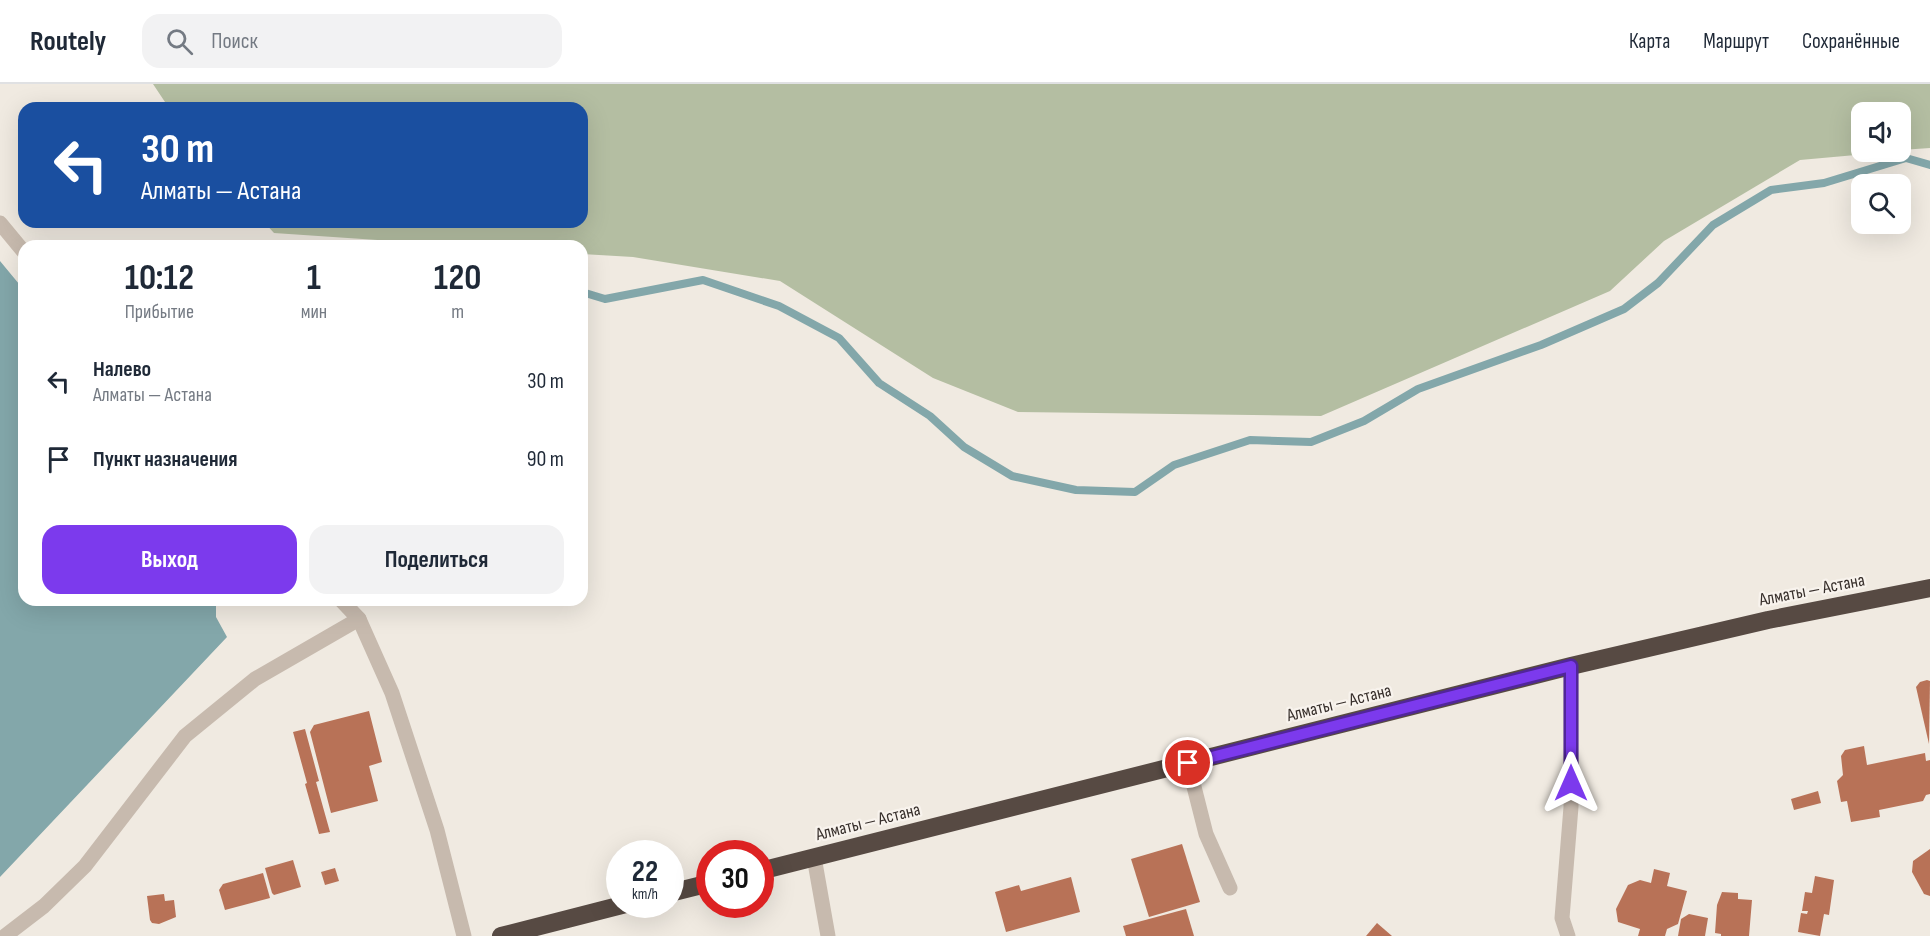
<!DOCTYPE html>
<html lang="ru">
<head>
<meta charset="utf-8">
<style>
  body { margin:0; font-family:"Sofia Sans Condensed",sans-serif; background:#f2f2f3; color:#1f2937; height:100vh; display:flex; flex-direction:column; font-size:22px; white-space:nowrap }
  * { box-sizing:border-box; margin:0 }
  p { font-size:20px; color:#747a83 }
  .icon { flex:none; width:33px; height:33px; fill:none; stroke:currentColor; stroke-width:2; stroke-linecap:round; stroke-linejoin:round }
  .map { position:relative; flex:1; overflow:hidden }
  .side { position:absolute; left:18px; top:156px; width:570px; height:366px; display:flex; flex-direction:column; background:#fff; border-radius:18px; box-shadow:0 6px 24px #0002 }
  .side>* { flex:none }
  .top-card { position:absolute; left:18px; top:18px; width:570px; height:126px; border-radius:18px; box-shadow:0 6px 24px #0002; background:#1a4fa0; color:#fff; overflow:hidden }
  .fabs { position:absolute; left:1851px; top:18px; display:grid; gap:12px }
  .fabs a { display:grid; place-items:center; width:60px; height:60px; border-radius:12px; background:#fff; box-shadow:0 6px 24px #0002; font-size:30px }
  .speed { position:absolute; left:606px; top:756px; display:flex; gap:12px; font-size:30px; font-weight:700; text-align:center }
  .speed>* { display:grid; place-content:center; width:78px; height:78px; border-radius:50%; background:#fff; box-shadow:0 6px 24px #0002; line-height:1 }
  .speed small { font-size:15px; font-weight:400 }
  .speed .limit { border:9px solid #d22; background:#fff; color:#111 }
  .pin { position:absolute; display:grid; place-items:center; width:51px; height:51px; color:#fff; margin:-26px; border:3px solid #fff; border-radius:50%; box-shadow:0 2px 6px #0007 }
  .me { position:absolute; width:66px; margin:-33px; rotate:0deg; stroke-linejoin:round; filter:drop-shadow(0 0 4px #0008) }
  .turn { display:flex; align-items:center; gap:21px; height:126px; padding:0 24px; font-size:27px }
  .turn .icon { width:78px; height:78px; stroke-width:2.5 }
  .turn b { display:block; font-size:42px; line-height:51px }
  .eta { display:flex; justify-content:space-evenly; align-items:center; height:102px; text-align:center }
  .eta b { font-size:36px; font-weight:700; line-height:42px }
  .cta { display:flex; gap:12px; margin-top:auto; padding:12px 24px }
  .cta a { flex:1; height:69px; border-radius:18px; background:#7c3aed; color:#fff; font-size:24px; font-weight:700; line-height:69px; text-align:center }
  .cta a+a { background:#f2f2f3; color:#1f2937 }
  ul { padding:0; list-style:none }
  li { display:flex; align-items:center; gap:18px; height:78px; padding:0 24px }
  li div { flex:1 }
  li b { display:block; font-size:22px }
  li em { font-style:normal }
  header { display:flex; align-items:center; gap:36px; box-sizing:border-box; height:84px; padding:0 30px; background:#fff; border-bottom:2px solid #e0e1e3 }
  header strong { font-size:28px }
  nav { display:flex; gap:33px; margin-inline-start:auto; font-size:21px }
  .search { width:420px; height:54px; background:#f2f2f3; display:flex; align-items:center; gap:15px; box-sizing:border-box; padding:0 21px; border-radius:18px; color:#747a83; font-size:22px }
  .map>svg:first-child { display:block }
  .green { fill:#b4bea2 }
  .water { fill:#83a7aa }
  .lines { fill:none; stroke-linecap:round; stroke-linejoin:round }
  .stream { stroke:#83a7aa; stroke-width:8 }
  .building { fill:#b87257 }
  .minor { stroke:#c7baae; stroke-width:15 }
  .highway { stroke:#574a43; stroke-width:18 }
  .route-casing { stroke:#51269a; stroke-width:15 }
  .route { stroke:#7c3aed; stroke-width:10 }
  .labels { text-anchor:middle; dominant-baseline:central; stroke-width:4.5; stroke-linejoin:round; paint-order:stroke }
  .street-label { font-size:18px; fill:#372f2b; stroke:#f8f3ed }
</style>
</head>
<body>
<header>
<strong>Routely</strong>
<div class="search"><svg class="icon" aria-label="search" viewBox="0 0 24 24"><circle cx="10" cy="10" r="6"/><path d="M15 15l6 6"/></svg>Поиск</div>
<nav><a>Карта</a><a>Маршрут</a><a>Сохранённые</a></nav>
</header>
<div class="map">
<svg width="1930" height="852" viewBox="0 0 1930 852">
  <rect width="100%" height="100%" fill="#f0eae1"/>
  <polygon class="green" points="153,0 1930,0 1930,64 1901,66 1900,28 1862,28 1862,68 1889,68 1800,76 1664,157 1610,207 1321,332 1018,328 933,294 780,197 633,173 582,170 582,162 466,162 274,149 264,138 582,138 582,24 169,24"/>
  <polygon class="water" points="0,177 24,206 24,516 216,516 216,533 227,553 0,793"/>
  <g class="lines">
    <polyline class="stream" points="582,208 605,215 703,196 779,222 839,254 879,299 930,332 964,363 1012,392 1076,406 1135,408 1174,381 1250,356 1311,358 1364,337 1418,305 1541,261 1624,225 1658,199 1713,141 1771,106 1824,99 1906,74 1930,81"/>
  </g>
  <g class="building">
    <polygon points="1927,596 1930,597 1929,660 1916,603 1920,598"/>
    <polygon points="369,627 382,678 369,682 378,717 331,729 310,648 314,641"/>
    <polygon points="305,645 319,697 316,698 330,748 319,750 305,700 307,699 293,648"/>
    <polygon points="1864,662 1867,681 1925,669 1926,677 1930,676 1930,710 1926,711 1923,717 1879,726 1880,733 1851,738 1847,717 1841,718 1837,697 1843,691 1841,672 1845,666"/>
    <polygon points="1818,707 1821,719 1794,726 1791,715"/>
    <polygon points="1182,760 1200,818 1149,833 1131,775"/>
    <polygon points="1930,765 1930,812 1924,810 1912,788 1913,777"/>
    <polygon points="293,776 301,803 274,811 272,809 265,784"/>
    <polygon points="335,784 339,797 325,801 321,788"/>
    <polygon points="1654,785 1670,789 1667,802 1687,807 1678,840 1667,845 1665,852 1638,852 1640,845 1618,838 1616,825 1628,801 1640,796 1651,799"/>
    <polygon points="263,789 270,814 225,826 219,806 223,800"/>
    <polygon points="1815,792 1834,796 1829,831 1824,830 1820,852 1798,848 1801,829 1807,830 1808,827 1802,827 1805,808 1812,809"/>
    <polygon points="1071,793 1080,828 1006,848 995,808 1019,801 1021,807"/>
    <polygon points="1722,808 1738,809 1738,815 1752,816 1749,852 1721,852 1721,850 1715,849 1717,821"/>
    <polygon points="164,810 165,817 174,816 176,833 159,840 152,839 150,836 147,812"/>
    <polygon points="1186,825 1194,852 1126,852 1123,842"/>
    <polygon points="1689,830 1708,834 1705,852 1678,852 1681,835"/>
    <polygon points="1377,839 1392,852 1366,852"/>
  </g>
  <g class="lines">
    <g class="minor">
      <polyline points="0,139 24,168"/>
      <polyline points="341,516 359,535 392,609 437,746 464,852"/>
      <polyline points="1188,679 1206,750 1230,804"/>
      <polyline points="814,773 828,852"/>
      <polyline points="5,852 44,822 85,782 185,652 255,595 359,535"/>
      <polyline points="1568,852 1562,834 1571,723 1571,582"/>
    </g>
    <g class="highway">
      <polyline points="760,787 1571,582 1768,536 1930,504"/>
      <polyline points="670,809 710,799"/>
      <polyline points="501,852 626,820"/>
    </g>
  </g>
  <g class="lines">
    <g class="route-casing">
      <polyline id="route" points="1188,679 1571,582 1571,699"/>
    </g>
    <use href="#route" class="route"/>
  </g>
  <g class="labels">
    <g class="street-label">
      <text transform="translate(1812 506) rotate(-11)">Алматы — Астана</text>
      <text transform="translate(1339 619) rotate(-14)">Алматы — Астана</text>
      <text transform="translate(868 738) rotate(-14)">Алматы — Астана</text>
    </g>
  </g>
</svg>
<div class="fabs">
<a><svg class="icon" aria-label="sound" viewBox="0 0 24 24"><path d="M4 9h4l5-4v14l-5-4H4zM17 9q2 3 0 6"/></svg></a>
<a><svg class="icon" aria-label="search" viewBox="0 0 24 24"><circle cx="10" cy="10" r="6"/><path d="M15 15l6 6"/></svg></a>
</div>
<div class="speed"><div>22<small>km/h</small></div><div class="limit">30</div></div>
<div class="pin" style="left:1188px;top:679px;background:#d93025"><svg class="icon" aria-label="arrive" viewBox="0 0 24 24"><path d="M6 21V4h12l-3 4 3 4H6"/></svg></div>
<svg class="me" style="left:1571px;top:699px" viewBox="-20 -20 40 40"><path d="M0-17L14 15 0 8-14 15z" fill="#7c3aed" stroke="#fff" stroke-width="4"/></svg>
<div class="top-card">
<div class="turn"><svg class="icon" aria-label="left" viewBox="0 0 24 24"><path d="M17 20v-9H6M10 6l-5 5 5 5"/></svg><div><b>30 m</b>Алматы — Астана</div></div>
</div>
<section class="side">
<div class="eta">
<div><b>10:12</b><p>Прибытие</p></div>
<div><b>1</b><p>мин</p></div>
<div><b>120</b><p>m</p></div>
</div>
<ul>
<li><svg class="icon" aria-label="left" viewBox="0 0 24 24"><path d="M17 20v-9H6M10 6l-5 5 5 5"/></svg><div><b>Налево</b><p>Алматы — Астана</p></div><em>30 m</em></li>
<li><svg class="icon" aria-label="arrive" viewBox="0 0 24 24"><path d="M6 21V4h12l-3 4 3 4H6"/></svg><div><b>Пункт назначения</b></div><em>90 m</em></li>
</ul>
<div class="cta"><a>Выход</a><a>Поделиться</a></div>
</section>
</div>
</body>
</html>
